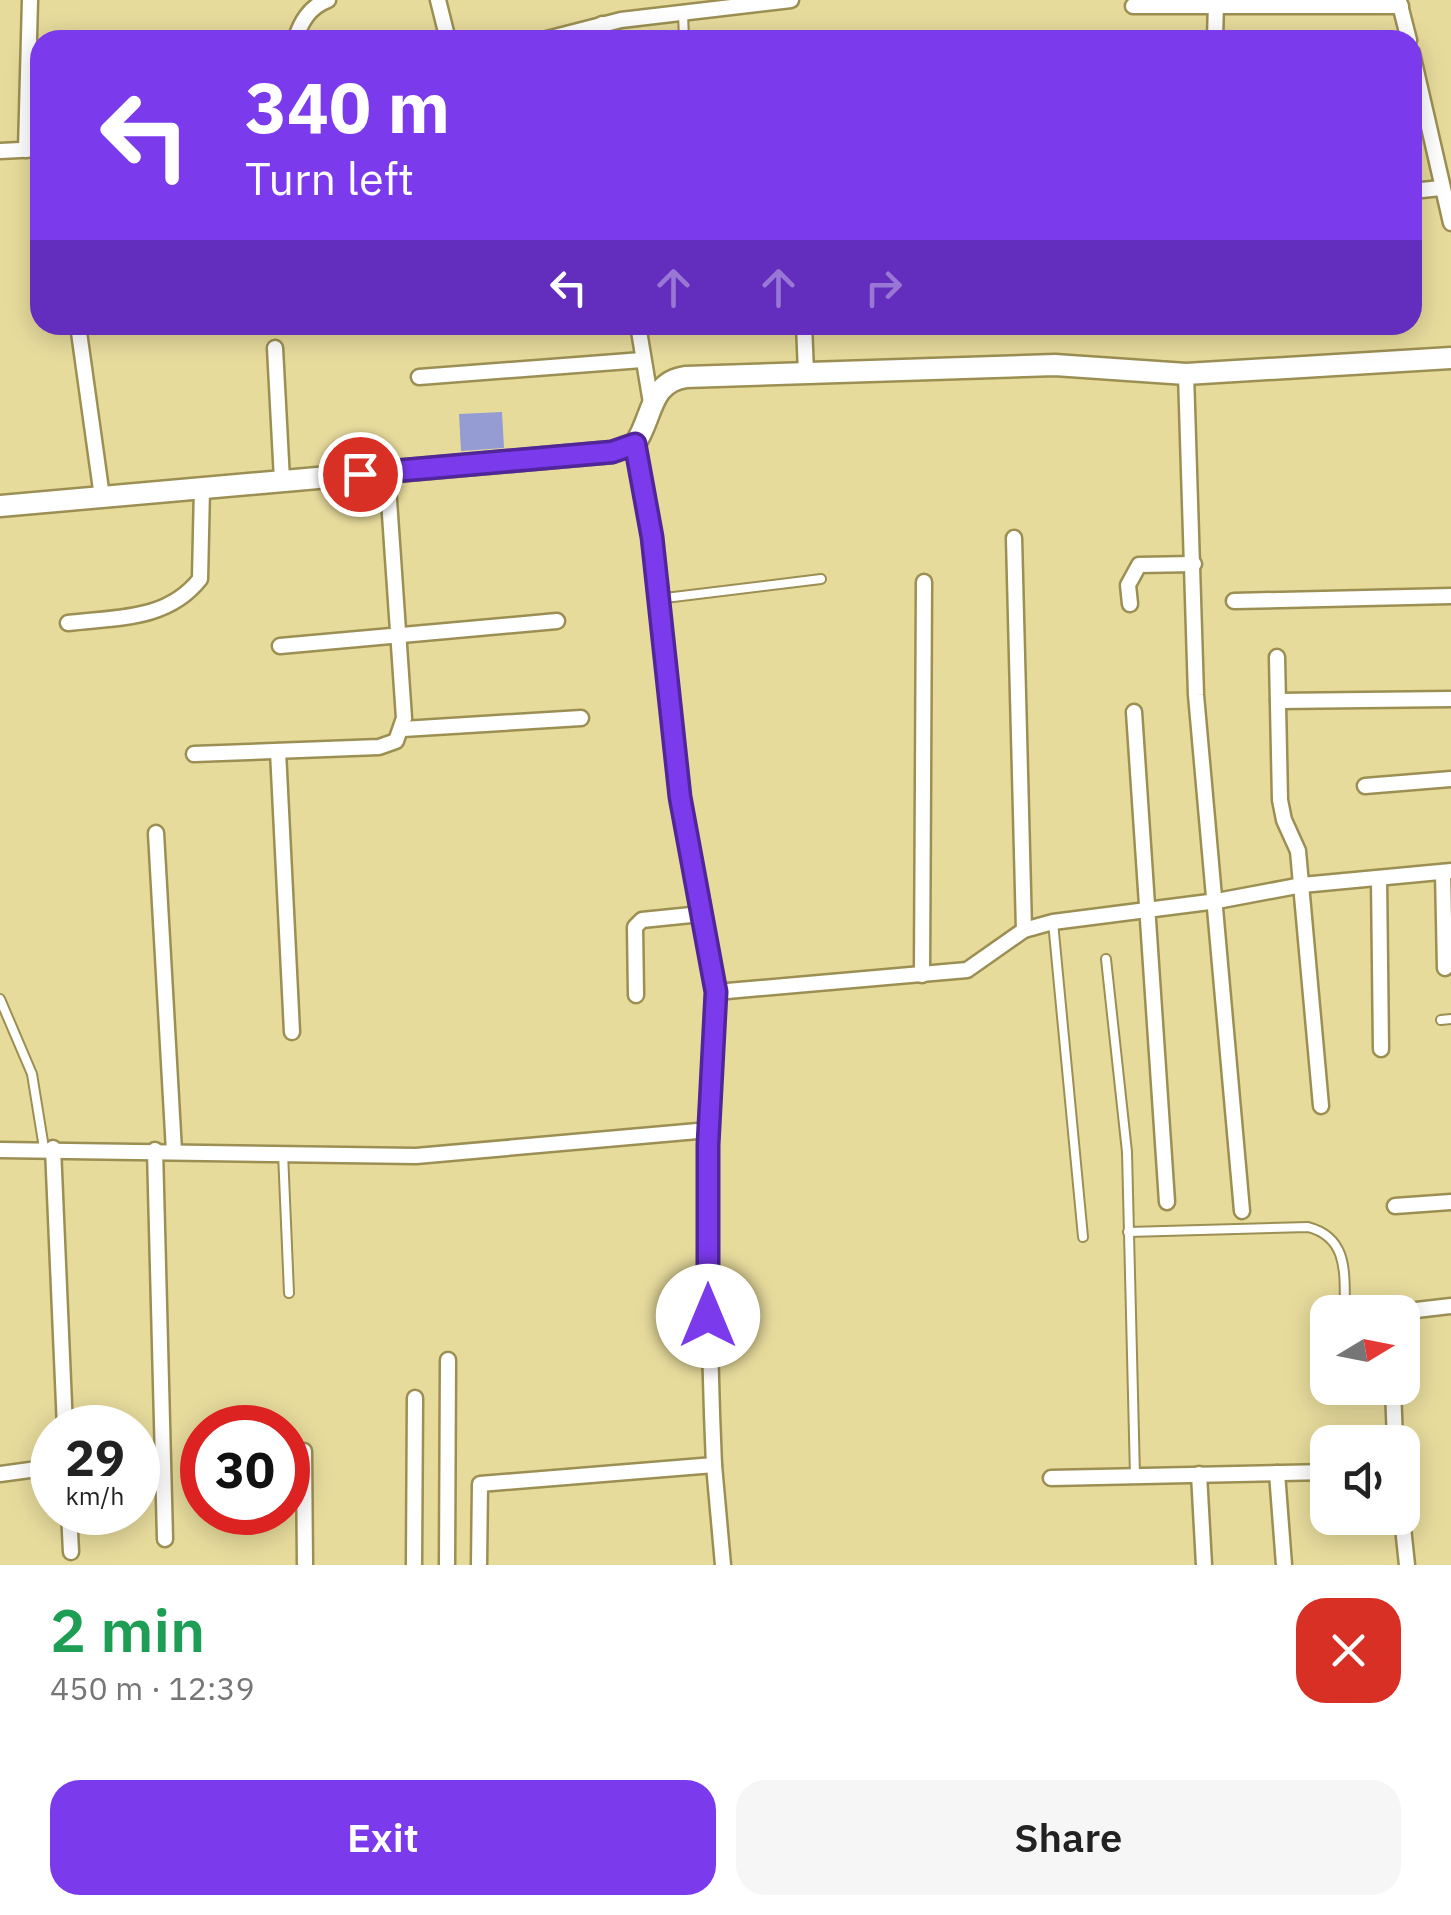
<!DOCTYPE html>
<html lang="en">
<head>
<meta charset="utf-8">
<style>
  body { margin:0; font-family:"IBM Plex Sans",sans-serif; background:#f6f6f6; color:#222; height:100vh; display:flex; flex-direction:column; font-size:38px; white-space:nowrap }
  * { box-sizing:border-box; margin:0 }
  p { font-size:32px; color:#767676 }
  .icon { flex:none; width:55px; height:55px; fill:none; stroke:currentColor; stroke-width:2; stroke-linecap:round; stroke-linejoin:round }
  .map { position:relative; height:1565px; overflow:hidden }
  .details { display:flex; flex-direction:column; background:#fff; flex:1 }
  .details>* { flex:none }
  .hud { position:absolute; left:30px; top:30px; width:1392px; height:305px; border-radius:30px; box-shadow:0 5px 25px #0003; background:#7c3aed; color:#fff; overflow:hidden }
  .needle { width:65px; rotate:80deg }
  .tools { position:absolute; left:1310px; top:1295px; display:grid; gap:20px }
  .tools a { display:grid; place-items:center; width:110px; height:110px; border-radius:20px; background:#fff; box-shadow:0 5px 25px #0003; font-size:50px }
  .speed { position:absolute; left:30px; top:1405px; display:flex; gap:20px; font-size:50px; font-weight:700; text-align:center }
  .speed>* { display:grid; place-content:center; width:130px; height:130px; border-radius:50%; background:#fff; box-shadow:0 5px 25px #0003; line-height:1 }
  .speed small { font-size:25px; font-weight:400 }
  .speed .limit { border:15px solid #d22; background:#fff; color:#111 }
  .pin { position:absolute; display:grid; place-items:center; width:85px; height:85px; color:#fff; margin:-42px; border:5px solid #fff; border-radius:50%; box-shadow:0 2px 10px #0007 }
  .me { position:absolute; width:110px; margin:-55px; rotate:0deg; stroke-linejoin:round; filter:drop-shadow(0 0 8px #0008) }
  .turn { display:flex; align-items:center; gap:35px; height:210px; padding:0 50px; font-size:45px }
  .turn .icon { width:130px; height:130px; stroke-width:2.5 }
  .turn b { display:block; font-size:70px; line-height:85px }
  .lanes { display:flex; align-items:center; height:95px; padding:0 50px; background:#0003; justify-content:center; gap:50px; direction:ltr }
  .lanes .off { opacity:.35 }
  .round { display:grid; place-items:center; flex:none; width:105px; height:105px; border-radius:30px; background:#f6f6f6 }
  .head { display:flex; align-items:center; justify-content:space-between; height:170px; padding:0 50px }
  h1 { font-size:60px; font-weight:600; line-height:75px; color:#1e9e55 }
  .button { display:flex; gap:20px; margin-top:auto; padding:20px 50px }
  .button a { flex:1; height:115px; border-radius:30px; background:#7c3aed; color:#fff; font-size:40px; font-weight:600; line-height:115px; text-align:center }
  .button a+a { background:#f6f6f6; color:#222 }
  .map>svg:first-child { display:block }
  .building { fill:#949cd3 }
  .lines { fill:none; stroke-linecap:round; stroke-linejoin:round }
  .lane-casing { stroke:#9b8f53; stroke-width:12 }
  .street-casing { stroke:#9b8f53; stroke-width:19 }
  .secondary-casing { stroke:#9b8f53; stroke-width:25 }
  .lane { stroke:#fff; stroke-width:8 }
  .street { stroke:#fff; stroke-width:14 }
  .secondary { stroke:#fff; stroke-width:20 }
  .route-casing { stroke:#51269a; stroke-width:25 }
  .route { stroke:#7c3aed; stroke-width:18 }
</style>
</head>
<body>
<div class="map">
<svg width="1451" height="1565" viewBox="0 0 1451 1565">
  <rect width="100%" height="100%" fill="#e7db9c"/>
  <polygon class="building" points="502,412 504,448 461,451 459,414"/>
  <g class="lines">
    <g class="lane-casing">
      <g id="lane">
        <polyline points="683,13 684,40"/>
        <polyline points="657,599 821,579"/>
        <polyline points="1053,922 1083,1237"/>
        <polyline points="1106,959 1127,1152 1135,1476"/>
        <polyline points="0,999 32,1074 44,1148"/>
        <polyline points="1441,1020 1451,1019"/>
        <polyline points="283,1153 289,1293"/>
        <path d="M1128,1232L1308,1227C1350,1238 1344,1276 1345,1312"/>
        <polyline points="1345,1311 1372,1312"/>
      </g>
    </g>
    <g class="street-casing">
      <g id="street">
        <polyline points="438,0 448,40"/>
        <polyline points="1399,1 1409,40"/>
        <polyline points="1133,6 1401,6"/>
        <polyline points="602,24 603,40"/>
        <path d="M295,40C301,22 309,7 328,0"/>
        <polyline points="543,40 621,20 791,0"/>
        <polyline points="1215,40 1216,1"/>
        <polyline points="1412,53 1451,223"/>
        <polyline points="26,150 30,0"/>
        <polyline points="0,151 40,149"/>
        <polyline points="1412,191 1441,188"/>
        <polyline points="78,325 102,497"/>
        <polyline points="638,325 651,403"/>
        <polyline points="804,325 806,372"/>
        <polyline points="275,348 282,480"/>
        <polyline points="1186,374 1196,695 1242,1211"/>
        <polyline points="419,377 642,360"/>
        <polyline points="635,444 652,537 680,797 716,992 967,970 1024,930 1053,922 1217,901 1302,885 1451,871"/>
        <polyline points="1014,538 1024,930"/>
        <polyline points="1234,601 1451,596"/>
        <polyline points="1130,604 1128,585 1139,565 1194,564"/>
        <path d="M68,623C116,617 167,621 200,579L202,488"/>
        <polyline points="280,646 557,621"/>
        <polyline points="1277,657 1280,800 1284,820 1298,851 1321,1106"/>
        <polyline points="1278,701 1451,699"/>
        <polyline points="1134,712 1167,1202"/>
        <polyline points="403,729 581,718"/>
        <polyline points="278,751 292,1032"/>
        <polyline points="194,754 379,747 396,741 404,718 387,471"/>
        <polyline points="1365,786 1451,779"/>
        <polyline points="156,833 174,1151"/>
        <polyline points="1443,872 1445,968"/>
        <polyline points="1379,878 1381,1049"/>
        <polyline points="922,975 924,582"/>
        <polyline points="636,995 635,927 642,920 701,914"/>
        <polyline points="53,1148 65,1428"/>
        <polyline points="0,1150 416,1156 709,1130"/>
        <polyline points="155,1150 165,1539"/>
        <polyline points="1395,1206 1451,1202"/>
        <polyline points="1399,1312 1451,1306"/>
        <polyline points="1393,1388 1395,1442"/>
        <polyline points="304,1451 305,1565"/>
        <polyline points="714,1465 723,1565"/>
        <polyline points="1277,1473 1284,1565"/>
        <polyline points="0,1474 52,1467"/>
        <polyline points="1199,1474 1204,1565"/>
        <polyline points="1051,1478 1328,1472"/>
        <polyline points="69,1512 71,1552"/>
        <polyline points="1402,1518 1407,1565"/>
        <polyline points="414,1565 415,1398"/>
        <polyline points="447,1565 448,1360"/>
        <path d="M479,1565L480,1484L714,1465C707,1307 708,1150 716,992"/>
      </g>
    </g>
    <g class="secondary-casing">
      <path id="secondary" d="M0,506L612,452L635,444C653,418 649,382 686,377L1055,365L1186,374L1451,358"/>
    </g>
    <use href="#lane" class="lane"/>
    <use href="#street" class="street"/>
    <use href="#secondary" class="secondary"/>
  </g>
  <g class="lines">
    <g class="route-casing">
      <polyline id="route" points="360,474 612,452 635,444 652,537 680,797 716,992 708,1145 708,1316"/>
    </g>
    <use href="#route" class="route"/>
  </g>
</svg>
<div class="tools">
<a><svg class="needle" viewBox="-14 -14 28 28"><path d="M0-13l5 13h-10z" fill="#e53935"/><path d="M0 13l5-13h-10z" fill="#767676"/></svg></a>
<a><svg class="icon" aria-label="sound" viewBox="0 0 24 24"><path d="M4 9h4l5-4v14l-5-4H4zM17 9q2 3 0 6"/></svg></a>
</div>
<div class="speed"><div>29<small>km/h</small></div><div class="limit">30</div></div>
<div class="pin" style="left:360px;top:474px;background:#d93025"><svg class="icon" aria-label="arrive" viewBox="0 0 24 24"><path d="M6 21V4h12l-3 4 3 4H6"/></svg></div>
<svg class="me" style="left:708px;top:1316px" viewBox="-20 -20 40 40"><circle r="19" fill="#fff"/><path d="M0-13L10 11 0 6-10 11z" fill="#7c3aed"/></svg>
<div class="hud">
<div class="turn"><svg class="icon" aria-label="left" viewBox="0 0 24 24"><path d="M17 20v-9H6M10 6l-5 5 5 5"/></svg><div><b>340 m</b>Turn left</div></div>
<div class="lanes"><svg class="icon" aria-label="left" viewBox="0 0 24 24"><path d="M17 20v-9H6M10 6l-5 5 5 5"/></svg><svg class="icon off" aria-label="ahead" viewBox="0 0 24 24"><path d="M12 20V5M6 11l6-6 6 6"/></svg><svg class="icon off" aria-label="ahead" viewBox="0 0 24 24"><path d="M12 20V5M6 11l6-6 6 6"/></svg><svg class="icon off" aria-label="right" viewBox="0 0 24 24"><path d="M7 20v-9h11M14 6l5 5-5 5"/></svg></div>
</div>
</div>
<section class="details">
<div class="head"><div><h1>2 min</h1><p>450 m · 12:39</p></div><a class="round" style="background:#d93025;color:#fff"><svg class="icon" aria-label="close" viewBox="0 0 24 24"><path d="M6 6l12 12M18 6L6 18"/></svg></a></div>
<div class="button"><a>Exit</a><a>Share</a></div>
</section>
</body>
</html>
